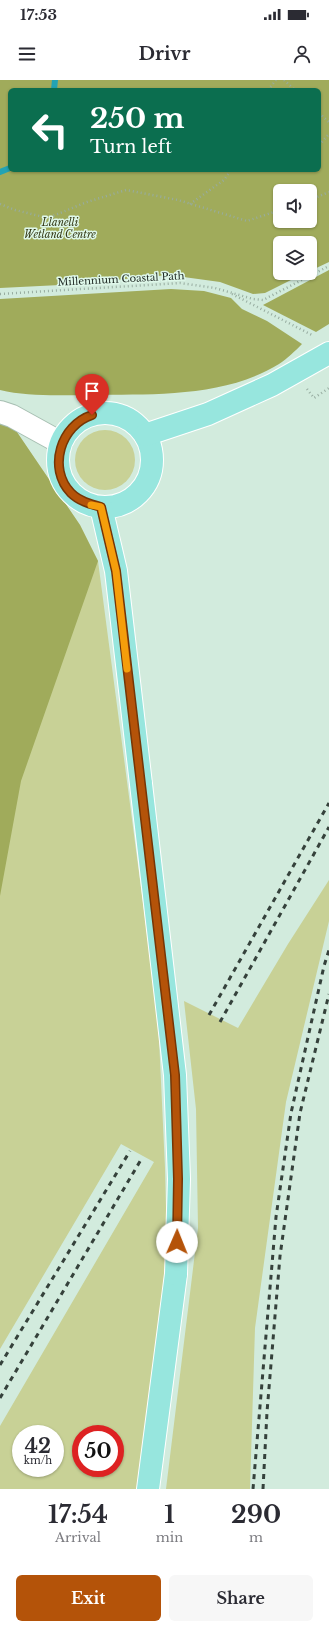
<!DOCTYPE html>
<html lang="en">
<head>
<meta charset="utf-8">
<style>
  body { margin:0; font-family:"Libre Baskerville",serif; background:#f7f7f7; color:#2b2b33; height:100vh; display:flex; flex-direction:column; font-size:15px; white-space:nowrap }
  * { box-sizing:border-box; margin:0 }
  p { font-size:13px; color:#7c7c81 }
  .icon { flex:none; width:22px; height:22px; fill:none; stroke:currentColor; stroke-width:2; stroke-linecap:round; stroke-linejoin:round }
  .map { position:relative; height:1409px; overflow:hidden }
  .side { display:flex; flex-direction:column; background:#fff; flex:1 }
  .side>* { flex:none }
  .guide { position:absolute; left:8px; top:8px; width:313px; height:84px; border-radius:6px; box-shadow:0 1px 3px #0004; background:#0b6e4f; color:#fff; overflow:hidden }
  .buttons { position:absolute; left:273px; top:104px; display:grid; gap:8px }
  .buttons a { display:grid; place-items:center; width:44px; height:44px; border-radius:6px; background:#fff; box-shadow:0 1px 3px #0004; font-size:20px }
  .speed { position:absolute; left:12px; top:1345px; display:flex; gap:8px; font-size:20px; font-weight:700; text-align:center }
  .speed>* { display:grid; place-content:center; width:52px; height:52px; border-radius:50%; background:#fff; box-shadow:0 1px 3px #0004; line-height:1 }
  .speed small { font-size:10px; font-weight:400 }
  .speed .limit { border:6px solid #d22; background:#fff; color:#111 }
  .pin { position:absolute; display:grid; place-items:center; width:34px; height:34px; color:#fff; margin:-41px -17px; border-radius:50% 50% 50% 0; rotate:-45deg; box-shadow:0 0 4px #0007 }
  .pin .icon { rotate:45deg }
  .me { position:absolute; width:44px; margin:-22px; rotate:1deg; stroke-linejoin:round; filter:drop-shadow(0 0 3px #0008) }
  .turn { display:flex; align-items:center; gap:14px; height:84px; padding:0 16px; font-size:18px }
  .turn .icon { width:52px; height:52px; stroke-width:2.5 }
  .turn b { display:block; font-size:28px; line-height:34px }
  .eta { display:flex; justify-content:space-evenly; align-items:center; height:68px; text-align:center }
  .eta b { font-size:24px; font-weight:800; line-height:28px }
  .primary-button { display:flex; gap:8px; margin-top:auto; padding:8px 16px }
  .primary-button a { flex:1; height:46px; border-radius:6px; background:#b45309; color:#fff; font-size:16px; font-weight:800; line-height:46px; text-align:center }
  .primary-button a+a { background:#f7f7f7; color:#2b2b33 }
  .status { display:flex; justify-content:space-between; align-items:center; height:28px; padding:0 20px; background:#fff; direction:ltr }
  .status svg { height:11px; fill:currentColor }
  header { display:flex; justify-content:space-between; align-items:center; height:52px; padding:0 16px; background:#fff; font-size:18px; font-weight:800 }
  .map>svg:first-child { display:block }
  .green { fill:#c8d196; fill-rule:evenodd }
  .forest { fill:#a0ab5b; fill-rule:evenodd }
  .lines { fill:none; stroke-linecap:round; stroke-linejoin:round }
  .stream { stroke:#23a3b4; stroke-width:6 }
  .minor-casing { stroke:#a7bfb2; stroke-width:24 }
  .major-casing { stroke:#fff; stroke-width:24 }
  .path { stroke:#97aca0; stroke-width:2.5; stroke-dasharray:1 3; stroke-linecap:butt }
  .minor { stroke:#fff; stroke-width:22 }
  .major { stroke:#97e6de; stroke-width:22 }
  .rail { stroke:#35413b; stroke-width:3; stroke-dasharray:5 5; stroke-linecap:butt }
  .major-bridge-casing { stroke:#fff; stroke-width:24; stroke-linecap:butt }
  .major-bridge { stroke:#97e6de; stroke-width:22 }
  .route-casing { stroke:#753606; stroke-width:10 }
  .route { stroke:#b45309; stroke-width:7 }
  .slow { stroke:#f59e0b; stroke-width:7 }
  .labels { text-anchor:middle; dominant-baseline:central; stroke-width:3; stroke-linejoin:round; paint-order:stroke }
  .park-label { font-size:10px; font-style:italic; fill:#323613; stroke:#dff8ea }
  .street-label { font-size:10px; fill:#1d2722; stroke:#dff8ea }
</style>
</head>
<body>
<div class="status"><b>17:53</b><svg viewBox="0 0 49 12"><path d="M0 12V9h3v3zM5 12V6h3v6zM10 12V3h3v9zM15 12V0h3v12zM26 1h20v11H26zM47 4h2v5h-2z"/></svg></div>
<header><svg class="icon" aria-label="menu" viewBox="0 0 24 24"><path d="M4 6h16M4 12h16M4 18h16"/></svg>Drivr<svg class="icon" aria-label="person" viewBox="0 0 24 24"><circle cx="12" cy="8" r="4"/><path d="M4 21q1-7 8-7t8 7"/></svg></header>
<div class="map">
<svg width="329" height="1409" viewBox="0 0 329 1409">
  <rect width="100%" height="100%" fill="#d2ebdd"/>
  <g class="green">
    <path d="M0,332L4,333L80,445L98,481L158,937L165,1088L167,1167L159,1248L137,1409H0V1346L154,1082L121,1064L0,1269ZM21,1354H55V1388H21ZM81,1354H115V1388H81Z"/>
    <circle cx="105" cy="380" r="30"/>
    <polygon points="329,800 329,841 286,1022 255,1248 250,1409 166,1409 198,1148 196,1029 184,921 238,948 288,864"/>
  </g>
  <g class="forest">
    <path d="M0,0H329V182L310,191V163H280V193H305L265,213L253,214L220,202L169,195L60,205L0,208ZM10,10H319V90H10ZM280,111H310V141H280Z"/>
    <polygon points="329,190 329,244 316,252 263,225"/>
    <path d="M171,209L204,211L231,218L242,229L267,241L302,264C295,271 287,279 279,284C224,318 153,314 91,315C62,315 28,317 0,310V219Z"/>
    <polygon points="0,332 4,333 80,445 98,481 21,701 0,816"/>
  </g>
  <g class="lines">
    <g class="stream">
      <polyline points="54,10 55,0"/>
      <polyline points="0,92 10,88"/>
    </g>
    <g class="minor-casing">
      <polyline id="minor" points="0,332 12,336 61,363"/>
    </g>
    <g class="major-casing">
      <g id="major">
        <circle cx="105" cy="380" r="47"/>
        <polyline points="145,355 208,334 272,305 329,273"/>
        <polyline points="101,427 116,491 141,704"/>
        <polyline points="148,1409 176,1194"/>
      </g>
    </g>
    <g class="path">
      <polyline points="284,0 295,10"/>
      <polyline points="268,10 276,0"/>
      <polyline points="319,33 329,42"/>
      <polyline points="319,65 329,54"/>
      <polyline points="310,120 329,112"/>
      <polyline points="0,124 15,130 48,138 87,122 126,110 178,120 247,141 280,130"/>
      <polyline points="190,124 224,100 231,90"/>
      <polyline points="0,214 180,203 215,208 253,219 263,220 329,186"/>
      <polyline points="232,214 312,255"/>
      <polyline points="307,309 314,318 329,308"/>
    </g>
    <use href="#minor" class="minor"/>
    <use href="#major" class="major"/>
    <g class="rail">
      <polyline points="209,935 329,723"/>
      <polyline points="220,942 329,747"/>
      <polyline points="0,1285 130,1071"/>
      <polyline points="0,1318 142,1078"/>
      <polyline points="253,1409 276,1137 291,1033 324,886 329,870"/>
      <polyline points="263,1409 267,1332 280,1176 300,1033 329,914"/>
    </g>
    <g class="major-bridge-casing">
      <polyline id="major-bridge" points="141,704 175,995 179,1099 176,1194"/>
    </g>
    <use href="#major-bridge" class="major-bridge"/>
  </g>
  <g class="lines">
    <g class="route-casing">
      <path id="route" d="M92,335C61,345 47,388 71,413C79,421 90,424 101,427L116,491L175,995L178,1099L177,1162"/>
    </g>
    <use href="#route" class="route"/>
    <polyline class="slow" points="91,425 101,427 116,491 127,589"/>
  </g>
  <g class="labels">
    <g class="park-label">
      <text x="60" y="142">Llanelli<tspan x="60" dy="12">Wetland Centre</tspan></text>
    </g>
    <g class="street-label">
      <text transform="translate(121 199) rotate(-3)">Millennium Coastal Path</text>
    </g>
  </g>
</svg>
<div class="buttons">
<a><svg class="icon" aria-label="sound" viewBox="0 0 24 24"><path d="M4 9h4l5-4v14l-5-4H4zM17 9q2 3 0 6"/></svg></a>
<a><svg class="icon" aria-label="layers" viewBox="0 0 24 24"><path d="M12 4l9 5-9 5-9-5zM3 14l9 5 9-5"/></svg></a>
</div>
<div class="speed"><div>42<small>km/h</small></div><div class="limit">50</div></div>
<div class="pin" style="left:92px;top:335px;background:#d93025"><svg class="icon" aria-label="arrive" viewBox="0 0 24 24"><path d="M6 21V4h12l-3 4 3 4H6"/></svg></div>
<svg class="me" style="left:177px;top:1162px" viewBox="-20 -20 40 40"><circle r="19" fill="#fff"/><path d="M0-13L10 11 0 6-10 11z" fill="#b45309"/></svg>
<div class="guide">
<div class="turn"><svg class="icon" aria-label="left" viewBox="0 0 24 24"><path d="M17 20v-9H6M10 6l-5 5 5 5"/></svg><div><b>250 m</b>Turn left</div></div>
</div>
</div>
<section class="side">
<div class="eta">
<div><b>17:54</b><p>Arrival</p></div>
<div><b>1</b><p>min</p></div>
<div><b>290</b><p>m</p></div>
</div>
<div class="primary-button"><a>Exit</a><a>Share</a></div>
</section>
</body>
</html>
